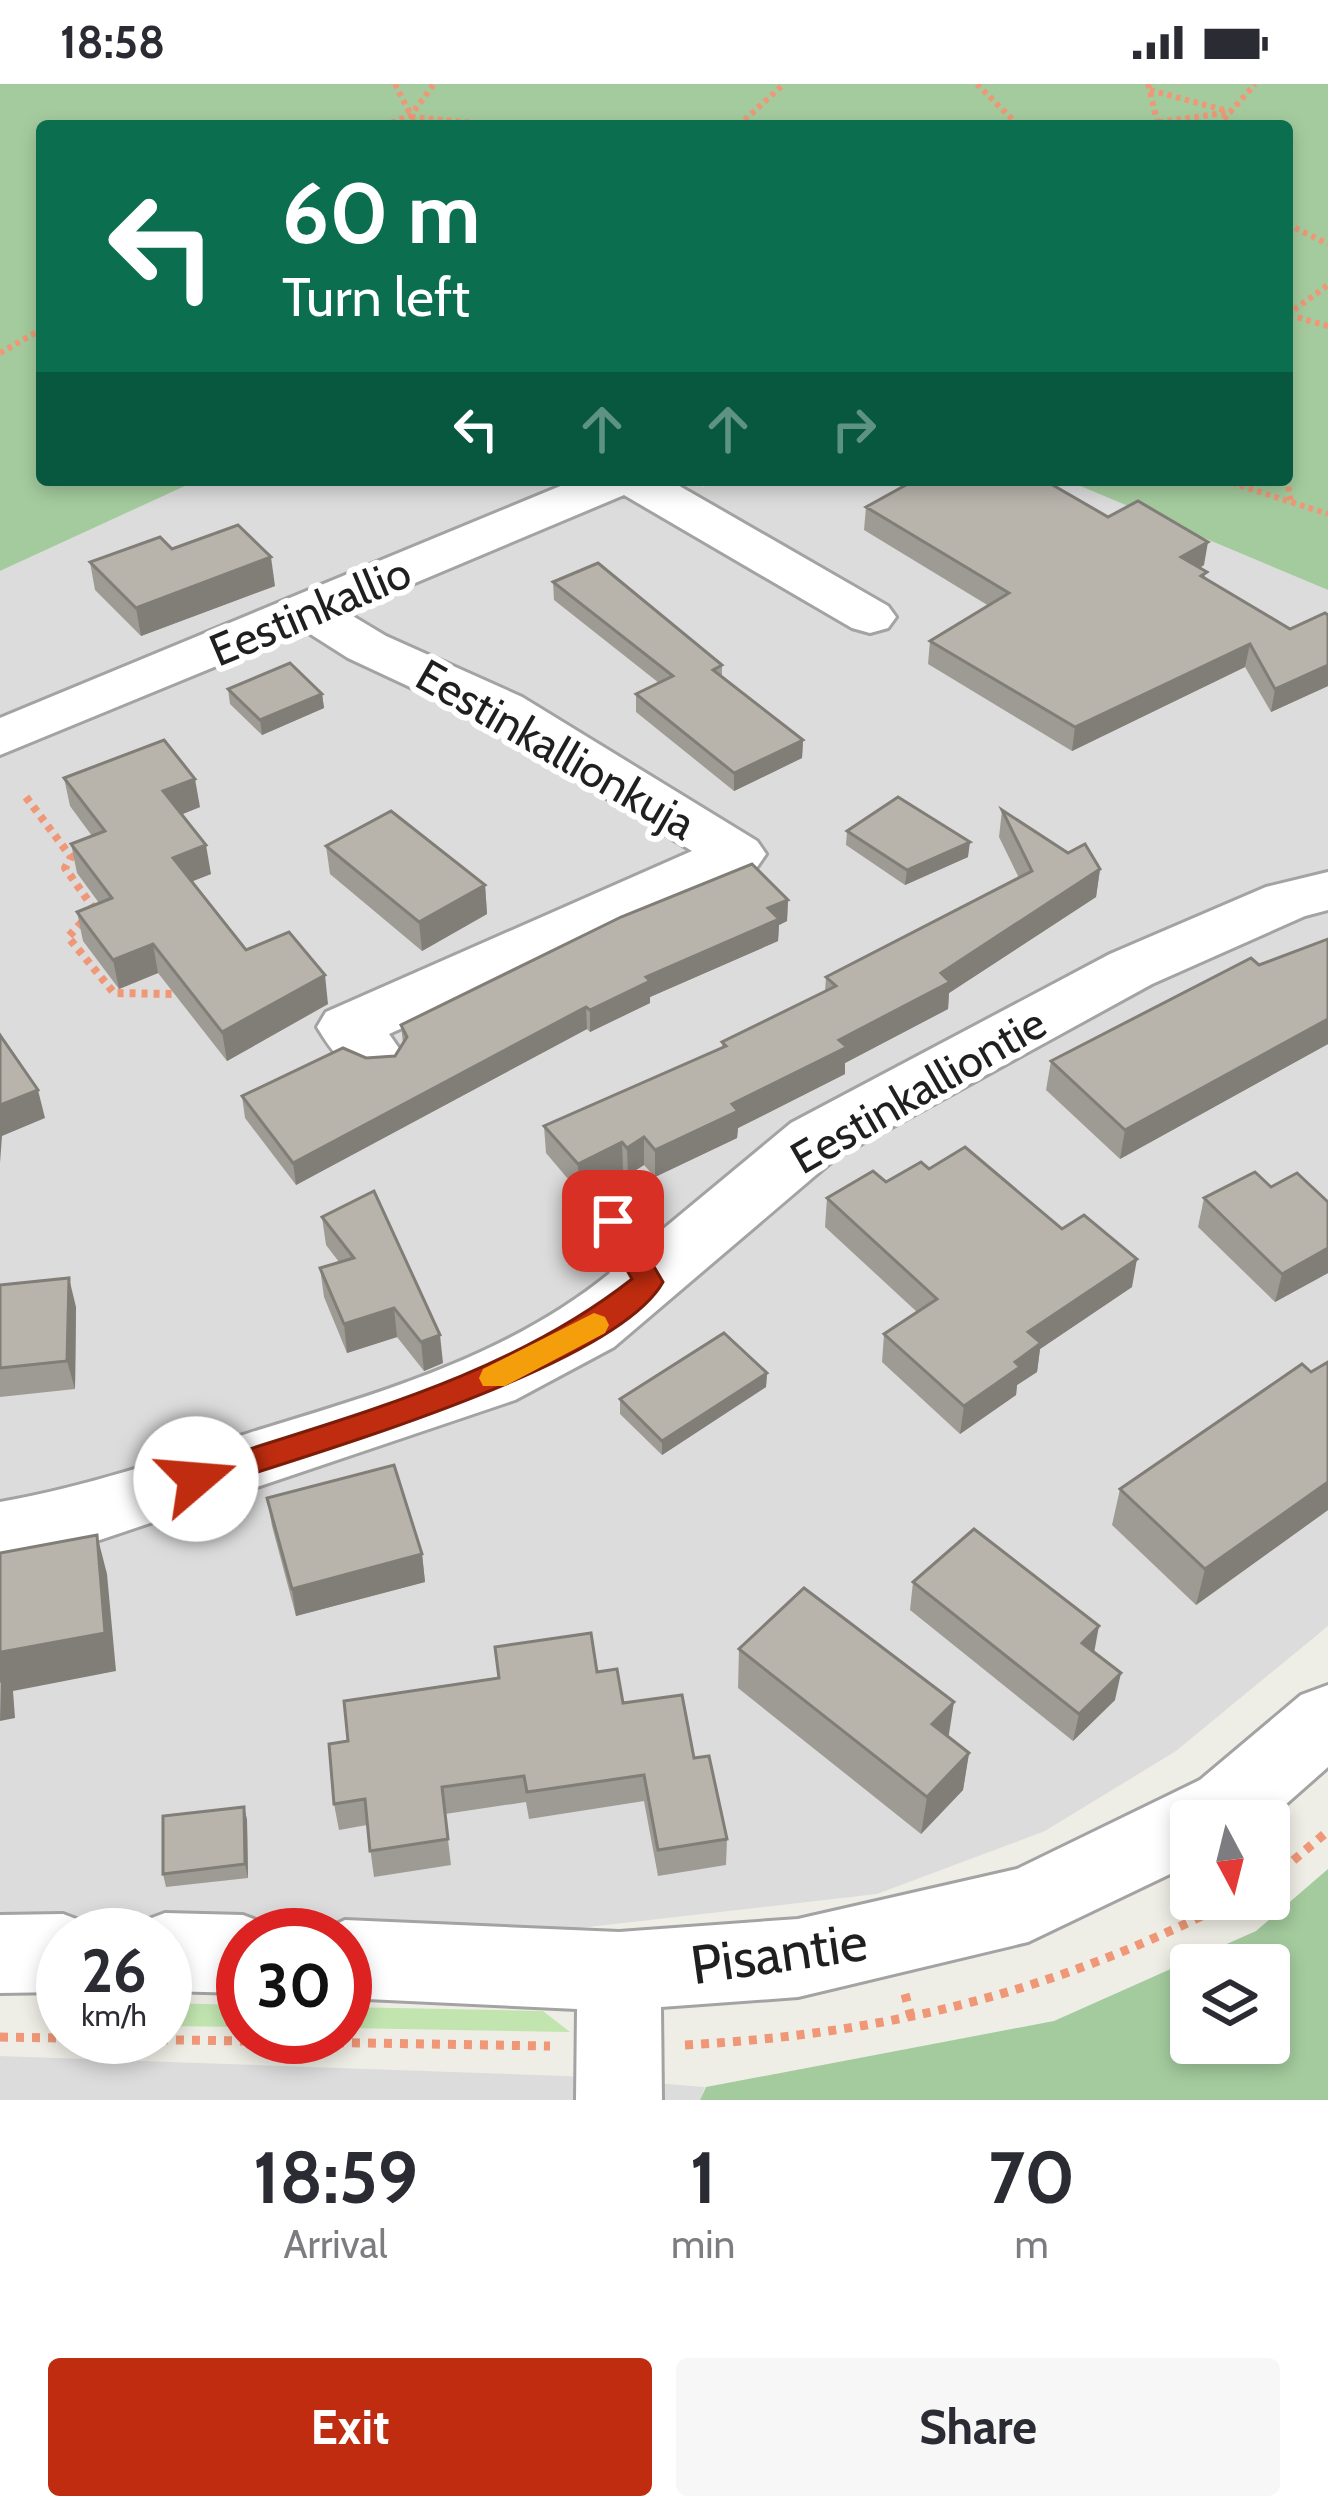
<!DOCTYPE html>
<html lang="en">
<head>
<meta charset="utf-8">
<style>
  body { margin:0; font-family:Cabin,sans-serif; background:#f7f7f7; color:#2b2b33; height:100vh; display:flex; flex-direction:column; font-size:45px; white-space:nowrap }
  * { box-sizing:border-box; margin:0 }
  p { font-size:39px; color:#7c7c81 }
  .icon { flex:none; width:66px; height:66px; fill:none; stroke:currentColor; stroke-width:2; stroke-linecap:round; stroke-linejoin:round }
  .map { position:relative; height:2016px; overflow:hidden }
  .drawer { display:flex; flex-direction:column; background:#fff; flex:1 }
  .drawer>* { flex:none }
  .hud { position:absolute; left:36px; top:36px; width:1257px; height:366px; border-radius:12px; box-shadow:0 6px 18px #0003; background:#0b6e4f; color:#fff; overflow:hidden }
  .needle { width:78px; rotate:173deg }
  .buttons { position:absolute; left:1170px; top:1716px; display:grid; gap:24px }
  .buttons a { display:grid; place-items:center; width:120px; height:120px; border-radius:12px; background:#fff; box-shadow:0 6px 18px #0003; font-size:60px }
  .speed { position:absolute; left:36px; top:1824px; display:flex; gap:24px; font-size:60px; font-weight:700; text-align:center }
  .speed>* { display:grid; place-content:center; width:156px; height:156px; border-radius:50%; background:#fff; box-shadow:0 6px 18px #0003; line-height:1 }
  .speed small { font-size:30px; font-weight:400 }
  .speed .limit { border:18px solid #d22; background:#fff; color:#111 }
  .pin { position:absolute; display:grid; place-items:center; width:102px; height:102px; color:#fff; margin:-51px; border-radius:24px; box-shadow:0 6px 18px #0006 }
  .me { position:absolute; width:132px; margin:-66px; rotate:72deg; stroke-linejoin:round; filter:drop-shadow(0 0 9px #0008) }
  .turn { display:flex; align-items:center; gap:42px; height:252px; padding:0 48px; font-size:54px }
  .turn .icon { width:156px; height:156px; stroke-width:2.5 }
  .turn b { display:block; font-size:84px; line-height:102px }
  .lanes { display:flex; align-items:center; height:114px; padding:0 48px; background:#0003; justify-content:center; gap:60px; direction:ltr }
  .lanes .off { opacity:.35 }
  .eta { display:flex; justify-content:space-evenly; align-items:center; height:204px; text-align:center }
  .eta b { font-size:72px; font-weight:700; line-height:84px }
  .button { display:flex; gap:24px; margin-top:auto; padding:24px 48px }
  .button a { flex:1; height:138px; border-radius:12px; background:#bf2c0f; color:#fff; font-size:48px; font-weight:700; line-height:138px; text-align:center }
  .button a+a { background:#f7f7f7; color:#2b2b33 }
  .status { display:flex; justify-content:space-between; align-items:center; height:84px; padding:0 60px; background:#fff; direction:ltr }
  .status svg { height:33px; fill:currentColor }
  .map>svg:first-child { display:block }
  .residential { fill:#dddcdc }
  .grass { fill:#c2e5b0 }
  .forest { fill:#a4cb9e; fill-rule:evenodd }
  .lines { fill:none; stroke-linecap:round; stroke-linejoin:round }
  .minor-casing { stroke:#a3a3a3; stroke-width:6 }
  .path-far2 { stroke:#ef9777; stroke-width:6; stroke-dasharray:4.5 4.5; stroke-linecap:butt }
  .path-far1 { stroke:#ef9777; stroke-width:8; stroke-dasharray:6 6; stroke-linecap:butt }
  .path { stroke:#ef9777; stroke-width:9; stroke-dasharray:8 8; stroke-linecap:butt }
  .minor { fill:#fff; fill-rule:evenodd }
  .wall { fill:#9e9b94 }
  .shaded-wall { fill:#817e78 }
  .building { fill:#b8b4ac; stroke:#817e78; stroke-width:3 }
  .route { fill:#bf2c0f; stroke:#7c1d0a; stroke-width:3 }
  .slow { fill:#f59e0b }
  .labels { text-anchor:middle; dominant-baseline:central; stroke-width:12; stroke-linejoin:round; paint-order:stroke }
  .street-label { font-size:45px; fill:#1f1f1f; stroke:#fff }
  .near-street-label { font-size:54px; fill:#1f1f1f; stroke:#fff }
</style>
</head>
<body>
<div class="status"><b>18:58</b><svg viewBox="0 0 49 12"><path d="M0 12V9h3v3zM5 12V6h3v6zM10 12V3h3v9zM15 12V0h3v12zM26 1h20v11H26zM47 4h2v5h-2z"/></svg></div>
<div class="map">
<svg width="1328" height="2016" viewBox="0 0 1328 2016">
  <rect width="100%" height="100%" fill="#efeee6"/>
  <g class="residential">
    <polygon points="198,396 691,396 703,403 720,396 1066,396 1328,506 1328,1542 1176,1667 1045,1747 877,1810 562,1846 0,1835 0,487"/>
    <polygon points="0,1972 566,1992 705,2003 700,2016 0,2016"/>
  </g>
  <g class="grass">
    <polygon points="165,1919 243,1921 243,1943 165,1942"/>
    <polygon points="345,1923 543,1927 570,1948 345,1944"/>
  </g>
  <g class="forest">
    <polygon points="0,0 1328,0 1328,506 1066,396 1287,396 1287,42 42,42 42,396 198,396 0,487"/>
    <path d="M1328,1785V2016H700L706,2003L1054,1937L1256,1847ZM1191,1881H1269V1959H1191Z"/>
  </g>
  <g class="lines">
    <g class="minor-casing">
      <g id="minor">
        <path d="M575,396H669L888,522L896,533L888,544L870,549L852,544L624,411L346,528L386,552L522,613L757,757L766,770L757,783L389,950L405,973L396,989C356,1000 337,976 317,943L326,928L692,767L483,637L348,574L304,546L0,671V634Z"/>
        <path d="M1328,788V826L1305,832L1152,900L837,1073L614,1263L515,1316L73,1465L0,1478V1418C86,1403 166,1375 249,1349C375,1310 506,1274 610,1189L580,1137L590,1119L613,1112L636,1119L656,1151L791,1039L1110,870L1266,803Z"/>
        <polygon points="1328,1601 1328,1683 1267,1737 1191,1737 1191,1780 1028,1858 798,1913 661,1923 662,2016 576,2016 577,1925 345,1914 345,1851 314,1851 345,1836 619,1848 798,1835 1017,1785 1200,1696 1301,1611"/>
        <polygon points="165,1829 243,1831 272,1842 276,1851 243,1851 243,1909 165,1907 165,1851 131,1851 136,1840"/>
        <polygon points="63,1830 92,1841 96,1851 63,1851 63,1908 0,1909 0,1831"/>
      </g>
    </g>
    <g class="path-far2">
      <polyline points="395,0 412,33 505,42"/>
      <polyline points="977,0 1019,42"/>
      <polyline points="1148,0 1158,41"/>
      <polyline points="1150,6 1224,26"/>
      <polyline points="383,42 411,31 434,0"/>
      <polyline points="738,42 784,0"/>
      <polyline points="1132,42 1231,28"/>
      <polyline points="1218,42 1255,0"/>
      <polyline points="1287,140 1328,160"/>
      <polyline points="1287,231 1328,201"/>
      <polyline points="1289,231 1328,242"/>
      <polyline points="0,269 42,245"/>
      <polyline points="1287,394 1291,418"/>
      <polyline points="1223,396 1328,430"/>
    </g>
    <polyline class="path-far1" points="26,713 71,773 65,784 94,825 68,853 114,909 175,910"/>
    <g class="path">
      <polyline points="1269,1797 1328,1747"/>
      <polyline points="905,1910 912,1937"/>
      <polyline points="0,1953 550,1962"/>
      <path d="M685,1961C887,1950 1056,1908 1236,1815"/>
    </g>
    <use href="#minor" class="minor"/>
  </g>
  <g class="wall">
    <polygon points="866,423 1108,433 1204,481 1200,484 1206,494 1290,545 1328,531 1328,602 1271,628 1245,583 1072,667 928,580 930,557 989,522 864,446"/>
    <polygon points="90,478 275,502 141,552 95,506"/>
    <polygon points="553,498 722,581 722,593 803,656 802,674 734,707 636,628 636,610 659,599 554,516"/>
    <polygon points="228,605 322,610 324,624 262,651 230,620"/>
    <polygon points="64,694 200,723 182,730 211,790 192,797 246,866 328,920 227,977 158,889 119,905 83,857 77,828 99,819 77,789 71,760 92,752 70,722"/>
    <polygon points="1002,726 1068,769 1100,785 1096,813 949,909 948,925 845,979 845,990 738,1044 737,1054 655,1093 644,1081 628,1091 623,1086 579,1108 546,1069 544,1042 722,964 722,958 825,908 826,893 1019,794 999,753"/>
    <polygon points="847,747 968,773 905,801 846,761"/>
    <polygon points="326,762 485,801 487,830 422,867 330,790"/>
    <polygon points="788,816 787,837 779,841 778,857 650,913 650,919 590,948 587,945 296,1101 245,1034 242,1012 366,974 395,972 403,959 401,941"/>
    <polygon points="1328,855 1328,960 1120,1075 1046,1006 1051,977 1259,881"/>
    <polygon points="929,1085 1132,1203 1040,1265 1037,1288 1017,1301 1016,1311 960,1350 882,1278 884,1250 917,1228 825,1143 827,1114"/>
    <polygon points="1271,1103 1328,1118 1328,1189 1275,1218 1198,1143 1204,1114"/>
    <polygon points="322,1133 443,1279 424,1287 397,1253 347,1269 324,1213 320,1184 339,1178 326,1161"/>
    <polygon points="0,1201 76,1223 75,1305 0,1313"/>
    <polygon points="1328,1278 1328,1426 1196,1521 1112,1441 1120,1405"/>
    <polygon points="767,1289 766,1303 662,1371 620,1330 620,1315"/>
    <polygon points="267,1414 422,1470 425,1498 296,1532 272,1442"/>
    <polygon points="913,1498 1094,1568 1115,1616 1073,1657 910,1526"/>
    <polygon points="495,1563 597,1588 623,1619 694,1674 727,1755 726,1781 658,1792 644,1717 529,1735 526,1718 445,1730 451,1781 374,1793 367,1741 339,1746 334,1720 348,1657 498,1594"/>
    <polygon points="739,1565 948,1653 969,1669 963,1706 921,1750 738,1604"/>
    <polygon points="244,1723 247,1736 248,1794 166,1803 163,1790"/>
  </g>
  <g class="shaded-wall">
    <polygon points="1208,458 1204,481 1177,496 1181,473"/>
    <polygon points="271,473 275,502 141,552 136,524"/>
    <polygon points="1250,560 1245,583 1072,667 1075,643"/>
    <polygon points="1328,581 1328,602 1271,628 1275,605"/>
    <polygon points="322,610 324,624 262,651 260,636"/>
    <polygon points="803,656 802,674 734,707 734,689"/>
    <polygon points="195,695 200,723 168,736 163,707"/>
    <polygon points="970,758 968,773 905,801 907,786"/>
    <polygon points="206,761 211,790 178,803 173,774"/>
    <polygon points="1100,785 1096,813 949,909 948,925 845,979 845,990 738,1044 737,1054 655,1093 655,1066 839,956"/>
    <polygon points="485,801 487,830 422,867 419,838"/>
    <polygon points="788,816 787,837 779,841 778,857 650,913 650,919 590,948 590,926 768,824"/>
    <polygon points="153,860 158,889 119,905 113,876"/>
    <polygon points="325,891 328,920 227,977 222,948"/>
    <polygon points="586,923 587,945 296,1101 293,1079"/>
    <polygon points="1328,935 1328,960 1120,1075 1125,1046"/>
    <polygon points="38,1006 45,1034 2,1052 0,1079 0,1021"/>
    <polygon points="644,1053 644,1081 628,1091 627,1064"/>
    <polygon points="622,1058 623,1086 579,1108 578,1080"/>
    <polygon points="1328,1164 1328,1189 1275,1218 1282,1190"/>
    <polygon points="1137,1175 1132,1203 1040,1265 1037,1288 1017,1301 1016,1311 960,1350 964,1322 1015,1278 1028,1248"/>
    <polygon points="69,1194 76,1223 75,1305 67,1277"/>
    <polygon points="394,1224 397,1253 347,1269 344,1240"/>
    <polygon points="440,1251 443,1279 424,1287 421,1258"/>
    <polygon points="767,1289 766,1303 662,1371 662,1357"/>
    <polygon points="1328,1398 1328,1426 1196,1521 1205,1485"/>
    <polygon points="97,1451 107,1490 116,1587 13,1607 15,1634 0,1637 1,1568"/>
    <polygon points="422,1470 425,1498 296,1532 292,1505"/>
    <polygon points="1099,1542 1094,1569 1082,1559"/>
    <polygon points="1121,1589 1115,1616 1073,1657 1079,1630"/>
    <polygon points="954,1618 948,1656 932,1640"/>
    <polygon points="969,1669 963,1706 921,1750 927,1713"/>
    <polygon points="244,1723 247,1736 248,1794 245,1780"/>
  </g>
  <g class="building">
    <polygon points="915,396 1044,396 1108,433 1138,417 1208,458 1181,473 1207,488 1201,492 1290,545 1325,529 1328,531 1328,581 1275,605 1250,560 1075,643 930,557 1009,509 866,423"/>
    <polygon points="238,441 271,473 136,524 90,478 160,453 172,465"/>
    <polygon points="598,479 722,581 713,586 803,656 734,689 636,610 673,592 553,498"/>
    <polygon points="290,579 322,610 260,636 228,605"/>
    <polygon points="164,656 195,695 163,707 206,761 173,774 246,866 289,848 325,891 222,948 153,860 113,876 77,828 112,814 71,760 105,747 64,694"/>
    <polygon points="898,713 970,758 907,786 847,747"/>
    <polygon points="1002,726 1068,769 1085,760 1100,785 941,889 950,898 839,956 847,963 732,1020 738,1027 655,1066 644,1053 627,1064 622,1058 578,1080 544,1042 726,962 722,958 836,902 826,893 1032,787"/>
    <polygon points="391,727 485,801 419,838 326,762"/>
    <polygon points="752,780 788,816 768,824 779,835 646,893 650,897 590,926 586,923 293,1079 242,1012 343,964 366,974 395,972 407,953 401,941 621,833"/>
    <polygon points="1328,855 1328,935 1125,1046 1051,977 1251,874 1259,881"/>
    <polygon points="0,951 38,1006 0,1021"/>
    <polygon points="965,1063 1062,1145 1084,1131 1137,1175 1028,1248 1041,1259 1015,1278 1020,1283 964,1322 884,1250 937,1215 827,1114 873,1087 886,1098 921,1078 929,1085"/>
    <polygon points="1255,1088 1271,1103 1297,1089 1328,1118 1328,1164 1282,1190 1204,1114"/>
    <polygon points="374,1107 440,1251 421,1258 394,1224 344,1240 320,1184 354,1174 322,1133"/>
    <polygon points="69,1194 67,1277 0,1284 0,1201"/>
    <polygon points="724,1249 767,1289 662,1357 620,1315"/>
    <polygon points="1328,1278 1328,1398 1205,1485 1120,1405 1302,1280 1311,1288"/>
    <polygon points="394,1381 422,1470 292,1505 267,1414"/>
    <polygon points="974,1445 1099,1542 1082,1559 1121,1589 1079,1630 913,1498"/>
    <polygon points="97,1451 105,1549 1,1568 2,1596 0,1597 0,1469"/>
    <polygon points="804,1504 954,1618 932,1640 969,1669 927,1713 739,1565"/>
    <polygon points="591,1549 597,1588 617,1585 623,1619 682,1611 694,1674 709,1672 727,1755 658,1766 644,1691 527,1708 524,1692 442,1703 448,1755 370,1767 365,1715 334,1720 329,1660 348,1657 344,1617 499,1594 495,1563"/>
    <polygon points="244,1723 245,1780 163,1790 163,1732"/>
  </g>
  <path class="route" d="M613,1127L623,1130L663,1198C615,1285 296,1374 196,1408L185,1404L180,1395L185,1386C339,1334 502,1297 632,1195L599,1137Z"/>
  <polygon class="slow" points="594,1229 605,1233 609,1241 605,1249 505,1302 483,1302 479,1294 483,1285"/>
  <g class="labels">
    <g class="street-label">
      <text transform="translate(310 527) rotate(-23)">Eestinkallio</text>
      <text transform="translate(556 665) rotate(30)">Eestinkallionkuja</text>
      <text transform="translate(918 1006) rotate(-30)">Eestinkalliontie</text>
    </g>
    <g class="near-street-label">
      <text transform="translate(779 1869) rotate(-8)">Pisantie</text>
    </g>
  </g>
</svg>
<div class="buttons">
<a><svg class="needle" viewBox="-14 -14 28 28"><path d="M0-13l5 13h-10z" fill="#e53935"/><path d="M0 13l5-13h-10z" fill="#7c7c81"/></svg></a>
<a><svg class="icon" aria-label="layers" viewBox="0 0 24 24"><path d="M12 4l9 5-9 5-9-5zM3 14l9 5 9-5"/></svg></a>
</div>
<div class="speed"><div>26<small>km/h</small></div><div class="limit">30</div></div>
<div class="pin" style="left:613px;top:1137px;background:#d93025"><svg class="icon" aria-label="arrive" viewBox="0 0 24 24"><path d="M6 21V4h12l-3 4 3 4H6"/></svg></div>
<svg class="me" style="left:196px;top:1395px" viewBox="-20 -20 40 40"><circle r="19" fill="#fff"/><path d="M0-13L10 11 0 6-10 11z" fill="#bf2c0f"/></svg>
<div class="hud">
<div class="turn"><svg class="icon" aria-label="left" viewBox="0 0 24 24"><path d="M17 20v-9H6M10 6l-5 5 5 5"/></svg><div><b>60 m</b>Turn left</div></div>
<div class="lanes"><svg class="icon" aria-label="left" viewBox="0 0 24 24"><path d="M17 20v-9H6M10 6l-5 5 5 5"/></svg><svg class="icon off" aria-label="ahead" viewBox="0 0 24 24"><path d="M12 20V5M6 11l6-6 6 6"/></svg><svg class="icon off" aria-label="ahead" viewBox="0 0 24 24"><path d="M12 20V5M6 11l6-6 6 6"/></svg><svg class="icon off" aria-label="right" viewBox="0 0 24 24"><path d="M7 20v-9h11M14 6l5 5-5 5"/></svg></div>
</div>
</div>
<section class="drawer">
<div class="eta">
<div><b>18:59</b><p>Arrival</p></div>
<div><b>1</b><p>min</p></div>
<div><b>70</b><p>m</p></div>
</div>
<div class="button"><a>Exit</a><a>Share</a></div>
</section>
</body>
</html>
